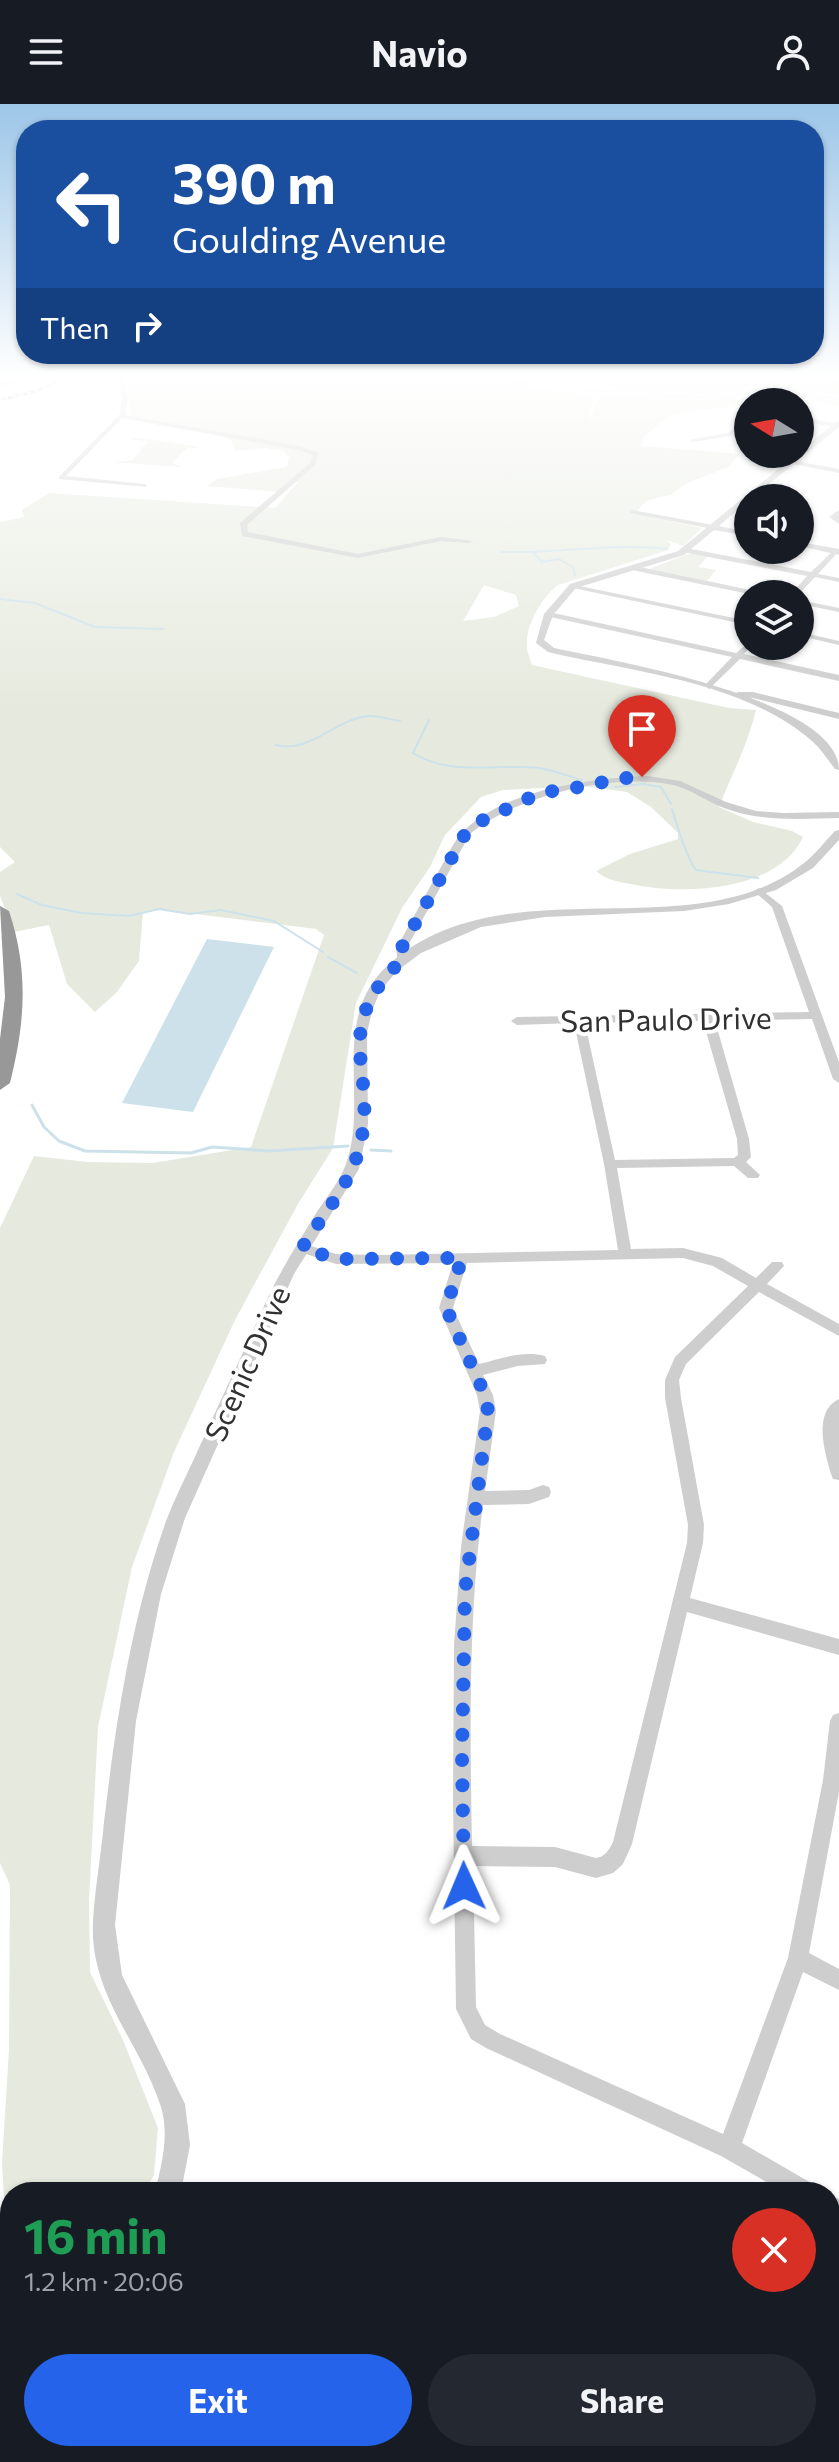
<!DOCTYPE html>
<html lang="en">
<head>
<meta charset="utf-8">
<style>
  body { margin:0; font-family:Commissioner,sans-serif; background:#242831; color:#f1f3f6; height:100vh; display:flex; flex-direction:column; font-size:30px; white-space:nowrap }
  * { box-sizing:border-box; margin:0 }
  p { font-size:26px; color:#9ea1a6 }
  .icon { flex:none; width:44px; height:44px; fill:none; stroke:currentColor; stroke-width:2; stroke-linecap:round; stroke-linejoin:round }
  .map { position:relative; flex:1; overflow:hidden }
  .panel { position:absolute; left:0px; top:2078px; width:840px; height:280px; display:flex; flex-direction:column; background:#171b24; border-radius:32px 32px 0 0; box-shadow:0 2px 6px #0004 }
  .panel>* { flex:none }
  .top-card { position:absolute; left:16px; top:16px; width:808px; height:244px; border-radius:32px; box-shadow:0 2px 6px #0004; background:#1a4fa0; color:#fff; overflow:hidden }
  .needle { width:52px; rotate:281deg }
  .tools { position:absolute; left:734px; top:284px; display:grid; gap:16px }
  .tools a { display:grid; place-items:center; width:80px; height:80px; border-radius:50%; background:#171b24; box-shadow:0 2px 6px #0004; font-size:40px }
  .pin { position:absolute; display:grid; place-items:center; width:68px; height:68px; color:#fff; margin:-82px -34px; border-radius:50% 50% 50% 0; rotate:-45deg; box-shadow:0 0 8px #0007 }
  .pin .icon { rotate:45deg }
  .me { position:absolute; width:88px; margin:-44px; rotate:359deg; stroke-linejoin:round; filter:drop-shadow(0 0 6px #0008) }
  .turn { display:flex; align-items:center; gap:28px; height:168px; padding:0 24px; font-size:36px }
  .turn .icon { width:104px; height:104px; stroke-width:2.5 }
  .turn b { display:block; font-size:56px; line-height:68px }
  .then { display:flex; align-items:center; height:76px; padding:0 24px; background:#0003; gap:16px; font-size:30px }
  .round { display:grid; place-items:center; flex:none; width:84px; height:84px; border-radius:42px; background:#242831 }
  .summary { display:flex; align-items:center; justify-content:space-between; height:136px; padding:0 24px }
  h1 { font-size:48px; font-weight:700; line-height:60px; color:#1e9e55 }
  .cta { display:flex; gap:16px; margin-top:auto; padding:16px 24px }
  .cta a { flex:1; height:92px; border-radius:48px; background:#2563eb; color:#fff; font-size:32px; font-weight:700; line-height:92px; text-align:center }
  .cta a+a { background:#242831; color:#f1f3f6 }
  header { display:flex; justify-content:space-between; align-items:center; height:104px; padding:0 24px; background:#171b24; font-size:36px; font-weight:700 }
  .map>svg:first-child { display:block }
  .green { fill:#e6eade; fill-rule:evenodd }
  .water { fill:#cce1e9 }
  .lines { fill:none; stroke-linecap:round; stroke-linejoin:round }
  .stream-far2 { stroke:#cce1e9; stroke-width:2 }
  .stream-far1 { stroke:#cce1e9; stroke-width:3 }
  .stream { stroke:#cce1e9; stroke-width:5 }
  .minor { fill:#cecece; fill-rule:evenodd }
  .tertiary { fill:#cecece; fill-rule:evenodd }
  .secondary { fill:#bbb; fill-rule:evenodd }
  .motorway { fill:#989898; fill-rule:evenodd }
  .rail-casing { stroke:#868686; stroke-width:3 }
  .rail { stroke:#fff; stroke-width:2; stroke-dasharray:4; stroke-linecap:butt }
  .route { stroke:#2563eb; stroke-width:14; stroke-dasharray:0 25.2 }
  .labels { text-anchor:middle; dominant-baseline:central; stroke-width:8; stroke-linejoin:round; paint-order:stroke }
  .street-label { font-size:30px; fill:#313131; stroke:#fff }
</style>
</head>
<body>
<header><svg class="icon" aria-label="menu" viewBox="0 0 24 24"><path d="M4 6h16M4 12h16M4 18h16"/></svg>Navio<svg class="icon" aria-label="person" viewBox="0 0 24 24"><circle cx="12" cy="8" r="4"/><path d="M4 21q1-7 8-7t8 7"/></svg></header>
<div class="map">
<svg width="839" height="2358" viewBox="0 0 839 2358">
  <rect width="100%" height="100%" fill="#fff"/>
  <g class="green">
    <path d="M126,274H506L537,276L523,282L593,291L588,319L601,289L684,292L792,286L839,293V302L799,293L672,310L645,331L641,342L740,350L728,363L685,380L672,390L646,397L635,409L702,424L683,442L667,436L671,440L668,446L558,481C542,493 525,522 527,542C527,548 530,555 532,561L729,604L756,606C748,640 732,670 719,703L753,718L792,727L803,733C778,787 687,791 636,781C622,778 607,777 596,767L630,750L678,735V729L651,703L627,688L584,682L503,686L481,693L445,731L430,763L402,804L356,899L333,1044L298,1100L235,1216L174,1348L132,1463L98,1623L89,1797L90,1868L123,1936L158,2024L154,2071L144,2088H10V2298L0,2313V2118L5,2113L2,2058L9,1946L10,1781L0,1759V1124L34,1052L87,1058L152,1059L251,1043L324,831L316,825L155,805L143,808L139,857L117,888L95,908L67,880L49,821L14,828L0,792V768L15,758L0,743V418L24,413L22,406L49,389L275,404L298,378L292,376L280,388L207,382L217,375L287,363L289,353L284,347L265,344L235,347L231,336L223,333L227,331L131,311ZM484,481L516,491L519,502L494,513L463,517Z"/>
    <polygon points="570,274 784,274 816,275 839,282 839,289 796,281 691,287 629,286"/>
    <polygon points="134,333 194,342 200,344 187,344 172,359 182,363 113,358 133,356 148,337 132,336"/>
    <polygon points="691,449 708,452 698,463 716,466 707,477 649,465"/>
  </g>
  <polygon class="water" points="207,835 274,843 193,1008 122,999"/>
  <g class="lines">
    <g class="stream-far2">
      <polyline points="499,274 528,281"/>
      <polyline points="584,286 655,288 678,293 692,289 792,284 839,290"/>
      <polyline points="501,448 533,448 542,458 559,455 573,463 575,471"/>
      <path d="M533,448C578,446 623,440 667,445"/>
      <polyline points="0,495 35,499 95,523 163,525"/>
      <path d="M429,616L413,649C451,673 497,659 539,664C553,666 568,672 582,676"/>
      <path d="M276,641C310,650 335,615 368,612C378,611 390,616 400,617"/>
      <polyline points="615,683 643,680 661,683 671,700"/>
      <path d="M672,705C676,719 688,757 696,766L758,774"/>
      <polyline points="17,790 42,801 82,809 129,812 159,805 190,810 221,806 274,817 323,848"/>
      <polyline points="328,853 357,869"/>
    </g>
    <g class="stream-far1">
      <polyline points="32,1001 44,1023 59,1037 85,1047 191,1049 212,1043 269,1047 348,1042"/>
      <polyline points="371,1046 391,1047"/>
    </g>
    <g class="stream">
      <polyline points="0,2188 10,2183"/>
      <polyline points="769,2348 776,2351 779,2358"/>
    </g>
    <g class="minor">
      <polygon points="117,274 123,274 128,295 125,311 299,342 319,349 315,361 247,421 248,428 358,450 441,433 473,437 469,439 441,437 358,454 242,432 240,419 310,359 313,351 298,346 122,314 66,372 145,380 147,383 59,375 59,373 120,310 122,295"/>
      <polygon points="800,313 835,319 838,321 835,323 800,317"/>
      <polygon points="748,316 748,321 731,332 693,338 690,336 727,329"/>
      <polygon points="790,356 839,365 839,369 788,359"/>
      <polygon points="632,406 713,421 717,423 713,425 630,409"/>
      <polygon points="839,406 839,420 829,413"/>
      <polygon points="686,444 811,468 835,445 839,447 818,470 839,474 839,478 815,473 799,490 791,490 807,472 683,448 682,446"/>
      <polygon points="635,462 760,488 764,490 749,490 632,466 632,462"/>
      <polygon points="570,480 748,517 748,521 573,484 570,484"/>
      <polygon points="800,496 839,504 839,508 800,500"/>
      <polygon points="549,508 736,549 748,539 748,542 751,542 744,550 839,571 839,577 740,555 709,585 705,582 706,580 732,553 546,512 546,508"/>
      <polygon points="800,528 839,537 839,541 800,532"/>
      <polygon points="738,588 753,588 839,609 839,615 753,594 735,593 734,591"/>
      <path d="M648,672L680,677L726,698L756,707L784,709L839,708V714C800,715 761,718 724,704C705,697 688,683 668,680C608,670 517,692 470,730L406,845L408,856L402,859L398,858L396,845L453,741C485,687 591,674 648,672Z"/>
      <path d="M759,784L782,802L839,958V979L833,975L812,915L715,917L749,1035L751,1053L746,1058L760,1071L758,1074H748L734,1062L617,1064L631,1145L683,1144L722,1154L756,1174L772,1158H782L784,1162L767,1180L839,1220V1232L759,1188L686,1260L679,1276L681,1294L704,1421L703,1439L690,1494L839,1535V1551L687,1508L632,1740L623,1760L613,1769L596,1774L555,1763L473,1762L476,1903L485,1921L500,1930L723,2030L788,1854L823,1676L830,1617L833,1611L839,1609V1688L809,1849L839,1865V1886L803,1868L742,2039L813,2080L816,2088H784L721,2052L486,1944L471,1935L456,1905L453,1697L454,1541L461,1443L480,1307L477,1291L439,1204L453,1159L336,1160L297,1147L295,1144L302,1139L336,1150L378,1151L618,1146L604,1060L574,919L517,921L511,917L517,913L809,908L772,803L754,787ZM703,917L737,1035L738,1051L734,1054L615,1056L585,919ZM683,1154L713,1162L748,1182L675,1253L665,1276V1294L688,1421L687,1439L613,1738C609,1746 605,1753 596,1754L555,1743L472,1742C470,1628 468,1514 483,1401L529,1400L549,1393L551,1388L549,1383L543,1381L529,1386L485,1387L496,1307L493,1291L483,1271L518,1262L545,1260L547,1256L545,1252C523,1246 500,1255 479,1260L453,1204L467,1159Z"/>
      <path d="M839,1295V1376L833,1375L831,1370C825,1348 812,1308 839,1295Z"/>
      <polygon points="830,2091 839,2095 839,2119 830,2115"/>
      <polygon points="30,2348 59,2348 64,2358 35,2358"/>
    </g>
    <g class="tertiary">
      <polygon points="821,274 839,277 839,281 822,275"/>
      <path d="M836,318H839V323L752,394H748V397L719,422L748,428V432L714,426L684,451L576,484L553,511L544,536L554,544C609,556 839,594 839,666L835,665C828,656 821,645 812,637C743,577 633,568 548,548L536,539L544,510L570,480L678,447Z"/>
      <polygon points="800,438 839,445 839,451 800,442"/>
      <path d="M839,726V736L813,764L776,786L729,800L684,807L545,813L481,823L421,849L397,867L380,887L372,907L367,929L368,1020L359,1065L294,1170L185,1414L161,1490L136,1617L115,1821L122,1871L185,2000L190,2041L181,2088H155C162,2059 170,2029 160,2000C139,1937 89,1889 93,1817C95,1784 101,1751 104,1718C116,1617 131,1517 165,1420C174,1395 187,1371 198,1346C220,1297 243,1249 265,1200C280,1167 299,1137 318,1106C328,1092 340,1076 346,1060C369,995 330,917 386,863C500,756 692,849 804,759C816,750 825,737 835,727Z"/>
      <polygon points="10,2332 10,2348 23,2348 19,2358 0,2358 0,2336"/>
    </g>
    <polygon class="secondary" points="16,274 26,274 0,284 0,279"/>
    <path class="motorway" d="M0,802L9,807C29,867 25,919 10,979L0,986V935L5,893Z"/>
    <g class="rail-casing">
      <polyline id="rail" points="4,295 37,287 65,274"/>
    </g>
    <use href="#rail" class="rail"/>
  </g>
  <linearGradient id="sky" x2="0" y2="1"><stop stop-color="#9dc6e8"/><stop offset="0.45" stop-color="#fff"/><stop offset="1" stop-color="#fff" stop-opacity="0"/></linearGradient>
  <rect width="839" height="604" fill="url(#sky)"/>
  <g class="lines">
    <path class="route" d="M464,1782L462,1652L465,1488L488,1307L485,1291L446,1204L462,1154L336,1155L302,1144C320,1115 348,1083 358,1049C382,968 325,929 402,856L401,845L465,730L475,720L540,689L593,681L613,675L642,673"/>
  </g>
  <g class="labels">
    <g class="street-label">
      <text transform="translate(666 914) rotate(-1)">San Paulo Drive</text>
      <text transform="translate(246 1259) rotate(-66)">Scenic Drive</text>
    </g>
  </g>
</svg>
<div class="tools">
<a><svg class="needle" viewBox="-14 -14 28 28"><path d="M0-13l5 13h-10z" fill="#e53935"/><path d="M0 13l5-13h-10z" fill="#9ea1a6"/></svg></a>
<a><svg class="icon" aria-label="sound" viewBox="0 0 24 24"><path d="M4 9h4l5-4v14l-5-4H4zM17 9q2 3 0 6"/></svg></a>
<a><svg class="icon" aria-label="layers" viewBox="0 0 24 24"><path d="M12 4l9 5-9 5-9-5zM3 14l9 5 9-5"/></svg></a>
</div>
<div class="pin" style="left:642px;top:673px;background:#d93025"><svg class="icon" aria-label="arrive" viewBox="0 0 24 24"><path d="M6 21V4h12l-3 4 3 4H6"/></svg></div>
<svg class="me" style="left:464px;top:1782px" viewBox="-20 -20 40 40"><path d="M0-17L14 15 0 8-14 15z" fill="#2563eb" stroke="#fff" stroke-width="4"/></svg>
<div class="top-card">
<div class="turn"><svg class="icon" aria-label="left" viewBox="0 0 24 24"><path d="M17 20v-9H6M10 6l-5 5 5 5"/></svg><div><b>390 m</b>Goulding Avenue</div></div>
<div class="then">Then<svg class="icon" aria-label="right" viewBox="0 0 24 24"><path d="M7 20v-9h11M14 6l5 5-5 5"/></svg></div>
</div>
<section class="panel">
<div class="summary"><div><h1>16 min</h1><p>1.2 km · 20:06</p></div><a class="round" style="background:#d93025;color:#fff"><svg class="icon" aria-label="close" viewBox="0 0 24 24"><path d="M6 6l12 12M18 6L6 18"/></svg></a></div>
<div class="cta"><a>Exit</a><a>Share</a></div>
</section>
</div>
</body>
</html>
